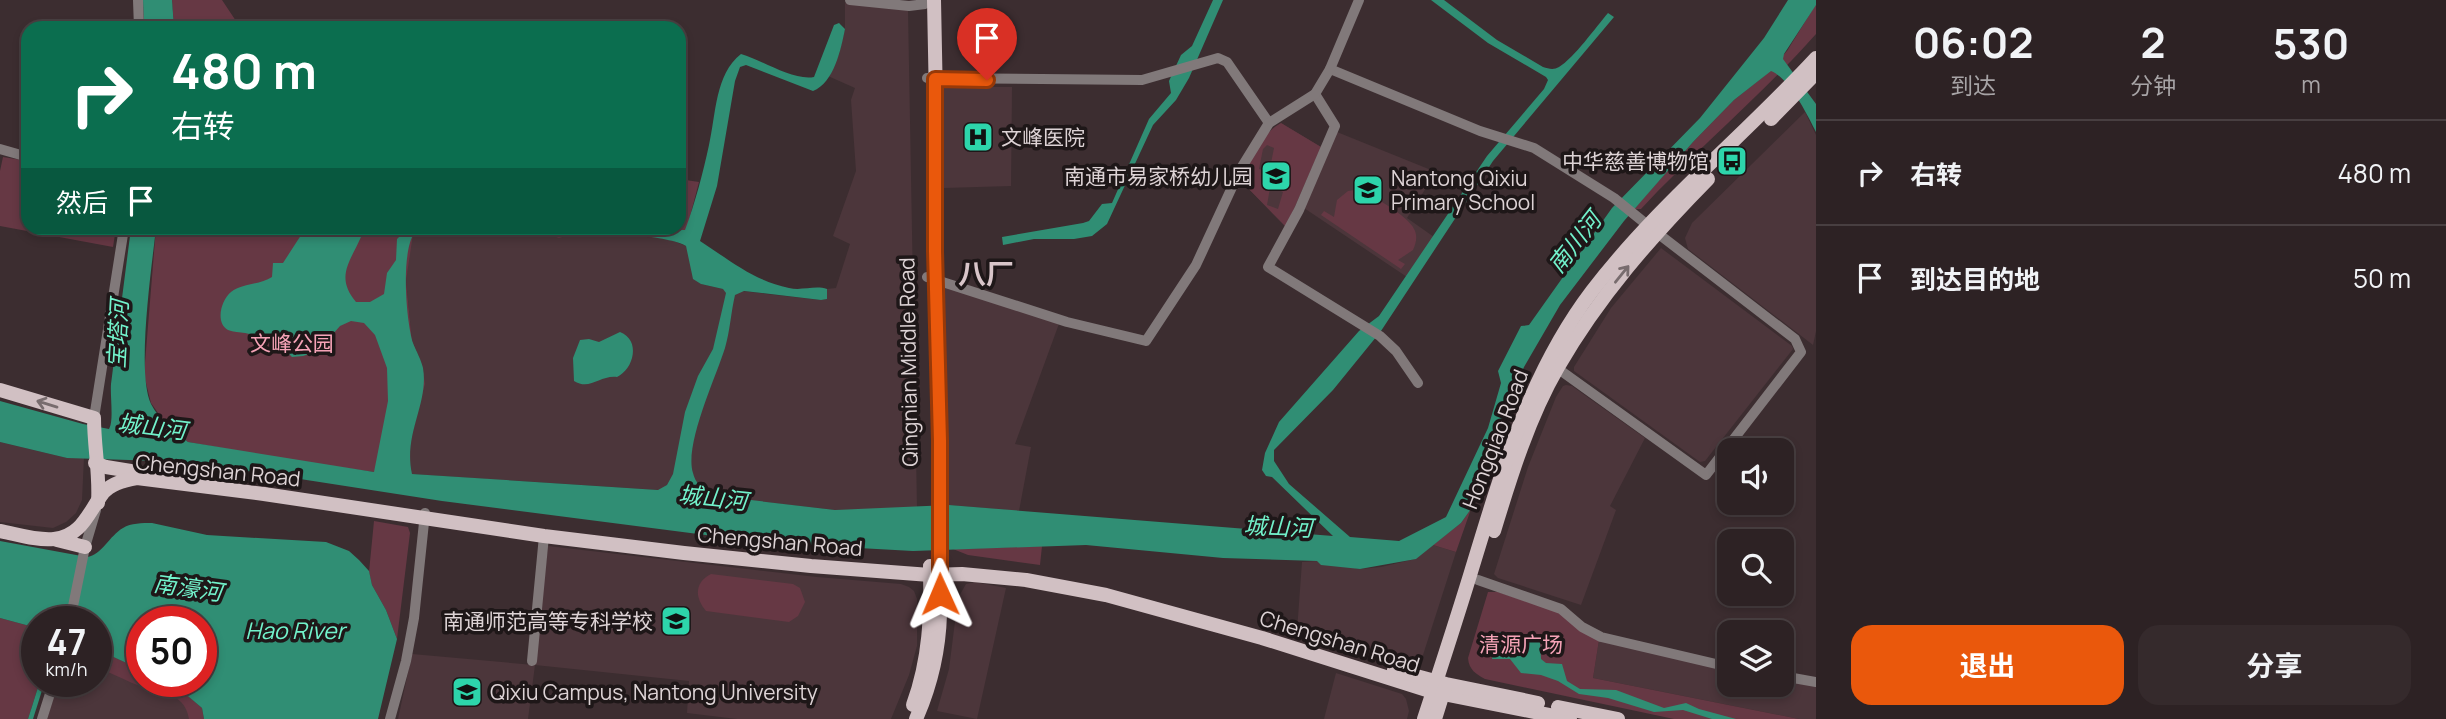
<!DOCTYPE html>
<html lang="zh">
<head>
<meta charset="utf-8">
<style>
  body { margin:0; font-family:Manrope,"Noto Sans SC",sans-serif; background:#352a2c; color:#f1f3f6; height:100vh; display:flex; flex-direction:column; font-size:26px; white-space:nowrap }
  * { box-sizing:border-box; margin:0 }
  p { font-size:23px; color:#a7a4a6 }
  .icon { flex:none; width:38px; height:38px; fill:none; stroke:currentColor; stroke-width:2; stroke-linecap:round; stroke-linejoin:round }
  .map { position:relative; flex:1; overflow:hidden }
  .sheet { display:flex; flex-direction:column; background:#2d2224; width:630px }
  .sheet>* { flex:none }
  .hud { position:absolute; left:21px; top:21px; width:665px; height:214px; border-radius:21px; box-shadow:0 4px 10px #0003,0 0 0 2px #483f41; background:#0b6e4f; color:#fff; overflow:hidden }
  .buttons { position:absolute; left:1717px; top:438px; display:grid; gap:14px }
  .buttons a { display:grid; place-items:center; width:77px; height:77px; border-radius:14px; background:#2d2224; box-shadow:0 4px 10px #0003,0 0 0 2px #483f41; font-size:35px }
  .speed { position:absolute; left:21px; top:606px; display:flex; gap:14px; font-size:35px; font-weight:700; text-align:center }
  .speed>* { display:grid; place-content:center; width:91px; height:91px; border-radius:50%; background:#2d2224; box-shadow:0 4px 10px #0003,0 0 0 2px #483f41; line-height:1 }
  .speed small { font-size:18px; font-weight:400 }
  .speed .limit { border:10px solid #d22; background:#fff; color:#111 }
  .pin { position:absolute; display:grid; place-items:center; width:60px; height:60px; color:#fff; margin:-72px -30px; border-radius:50% 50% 50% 0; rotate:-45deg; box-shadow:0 0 7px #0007 }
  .pin .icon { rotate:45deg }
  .me { position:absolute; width:77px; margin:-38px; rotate:359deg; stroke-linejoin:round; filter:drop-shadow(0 0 5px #0008) }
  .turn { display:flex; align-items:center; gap:24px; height:147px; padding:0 35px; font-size:32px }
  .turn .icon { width:91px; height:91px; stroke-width:2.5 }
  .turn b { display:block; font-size:49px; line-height:60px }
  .then { display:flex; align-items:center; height:66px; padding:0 35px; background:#0003; gap:14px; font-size:26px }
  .eta { display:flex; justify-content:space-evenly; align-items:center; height:119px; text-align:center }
  .eta b { font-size:42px; font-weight:700; line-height:49px }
  .cta { display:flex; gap:14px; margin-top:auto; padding:14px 35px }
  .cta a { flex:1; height:80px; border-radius:21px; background:#ea580c; color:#fff; font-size:28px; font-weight:700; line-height:80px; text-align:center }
  .cta a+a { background:#352a2c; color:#f1f3f6 }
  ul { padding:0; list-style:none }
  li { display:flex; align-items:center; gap:21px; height:105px; padding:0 35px; border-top:2px solid #483f41 }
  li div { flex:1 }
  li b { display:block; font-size:26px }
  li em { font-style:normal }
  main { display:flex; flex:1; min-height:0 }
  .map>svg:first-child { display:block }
  .built { fill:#4c363b }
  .green { fill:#663844; fill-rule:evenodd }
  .water { fill:#308e74; fill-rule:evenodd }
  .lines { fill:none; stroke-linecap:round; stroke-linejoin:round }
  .minor { stroke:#81797a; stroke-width:10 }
  .major { stroke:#d1c0c3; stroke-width:14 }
  .oneway { stroke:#786c6e }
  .route-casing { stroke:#983908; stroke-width:18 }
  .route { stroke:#ea580c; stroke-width:12 }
  .labels { text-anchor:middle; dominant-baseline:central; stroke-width:7; stroke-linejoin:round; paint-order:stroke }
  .poi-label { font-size:21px; fill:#ddd3d5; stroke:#1e1718; text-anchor:start }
  .park-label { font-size:21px; fill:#f6a3b7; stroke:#1e1718 }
  .street-label { font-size:21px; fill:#ddd3d5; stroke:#1e1718 }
  .water-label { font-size:23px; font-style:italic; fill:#72f2cb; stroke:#1e1718 }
  .district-label { font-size:28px; font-weight:bold; fill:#d8c5c9; stroke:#1e1718 }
</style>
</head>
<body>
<main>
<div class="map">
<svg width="1816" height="719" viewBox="0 0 1816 719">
  <rect width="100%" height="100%" fill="#3c2d30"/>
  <g class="built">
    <polygon points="845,3 908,10 917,508 835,510 658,490 411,474 408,452 417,414 422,365 412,341 406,281 410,245 413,234 416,231 540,231 553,237 582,231 669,239 686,246 701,284 723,289 821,300 827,299 827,289 836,288 850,244 833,236 856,171 851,100 855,88 828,76 839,54 845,29"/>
    <polygon points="944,87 1012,87 1011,186 944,188"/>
    <polygon points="1805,112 1816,135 1816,331 1813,345 1688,249 1685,238 1692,223"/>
    <polygon points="1281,123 1321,147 1286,227 1242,182 1245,169"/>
    <polygon points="1337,132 1436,172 1407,218 1434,237 1407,277 1304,208"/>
    <polygon points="1661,248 1792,346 1793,349 1705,461 1700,462 1574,371 1574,367 1611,308"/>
    <polygon points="944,286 1060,321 1015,444 1031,447 1019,511 949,505"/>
    <polygon points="1566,385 1572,386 1645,438 1610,506 1616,510 1581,605 1498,578 1494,574 1528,467 1556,397 1563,386"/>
    <polygon points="0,442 67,458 84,457 82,500 76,513 66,522 53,528 0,522"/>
    <polygon points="1433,545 1456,552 1423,655 1415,661 1408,665 1297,631 1302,562 1317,561 1360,569 1381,567 1415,559"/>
    <polygon points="548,546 817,577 901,584 909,587 914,591 917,599 917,646 909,675 891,719 737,719 687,713 689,681 535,665 528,719 398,719 412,654 534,665"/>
    <polygon points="975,582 1006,588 977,719 937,711 949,669 958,598 966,584"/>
    <polygon points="1599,640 1729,670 1729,684 1782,684 1782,679 1816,685 1816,719 1799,719 1593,678"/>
    <polygon points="96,649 133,666 142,667 142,681 170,681 204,719 47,719 59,681 96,681"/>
    <polygon points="1336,673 1402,694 1406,699 1409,711 1407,719 1324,719"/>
  </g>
  <g class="green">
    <polygon points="172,0 222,0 238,24 244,28 174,28"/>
    <path d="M1816,4V34C1761,96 1697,149 1641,209H1634L1693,142L1734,100L1763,77L1787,51Z"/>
    <path d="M1281,123L1321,147L1286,227L1242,182C1247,161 1262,133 1281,123ZM1267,145L1274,148L1271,163L1284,166L1281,179L1283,180L1281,191L1283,192L1278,209L1267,205L1272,177L1268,176L1269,172L1259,169L1263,149Z"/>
    <polygon points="3,157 28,161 28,228 116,228 113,247 0,226 0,171"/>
    <polygon points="679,179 699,182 683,243 669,239 582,231 559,238 539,231 416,231 413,234 406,281 412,341 422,365 425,384 411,434 408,452 411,474 374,472 287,460 188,442 168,427 151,403 144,375 156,228 679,228"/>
    <path d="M1355,190C1368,191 1409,217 1414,229C1418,236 1416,243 1413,250L1398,260L1405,264L1401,269L1321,215L1324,211L1334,217L1337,200L1348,191Z"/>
    <polygon points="1471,509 1456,552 1433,545 1461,523"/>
    <polygon points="374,521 408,527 410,533 397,639 386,610 372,585 369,572"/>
    <polygon points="1042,546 1040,565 968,555 953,549"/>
    <path d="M711,574L793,584L800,588L805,602L798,616L789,622L706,611C694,597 695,582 711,574Z"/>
    <path d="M1488,592H1498L1559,612L1599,640L1593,678L1799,719H1674L1485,679C1476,674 1469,670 1468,658Z"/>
    <polygon points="0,618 37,628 37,681 40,681 28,719 0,719"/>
    <path d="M96,649L133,666L142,667V681H170L174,684L202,708L204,719H189C185,690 153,691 132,683C120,677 108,672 96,667Z"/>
  </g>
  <g class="water">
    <polygon points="143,0 172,0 174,28 144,28"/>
    <polygon points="1213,0 1223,0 1189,78 1176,100 1153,125 1107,224 1092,236 1074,239 1034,239 1003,245 1002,237 1083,223 1089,221 1102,204 1112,203 1149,119 1171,93 1169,81 1181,55 1192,46"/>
    <path d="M1431,0H1444L1497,40L1543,67C1549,69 1554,70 1559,67C1574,58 1596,27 1608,13L1614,17L1493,161L1381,331L1333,390L1274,450V461L1289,484L1350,537L1399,541L1446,517L1488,428L1501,383L1498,371L1521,326L1529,325L1612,208L1700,118L1764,38L1788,0H1816V5L1784,54L1783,59L1816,104V132C1807,114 1789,78 1771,71L1734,100L1693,142L1624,221L1560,305L1524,367L1497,431L1471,509L1461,523L1416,559L1360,569L1321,565L1317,561L1223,558L1086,545L913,551L768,543L442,501L255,472L160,461L67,458L0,442V401L83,424L109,429C114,421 110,396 111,384L131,228H156C152,265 136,373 151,404C159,420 174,431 188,442L374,472L388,401L387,368L375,335L364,323L351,321L340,326L318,351L303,356L292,357C277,340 266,338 245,333C240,332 233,332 228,330C215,323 221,300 231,292C243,283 260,285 272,277L273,263H283L305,229C325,228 344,223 361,237C350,262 335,277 356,302H370L384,294L387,273L396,260L397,239L408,228L685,230C695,203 703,173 709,145C716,115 715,74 741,54C762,60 793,81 814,77L834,25L839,23L845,29C841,49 834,83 813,91L746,65L740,67L735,81L717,186L700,241C728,259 754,281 789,288C802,291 815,285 827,289V299L821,300L744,291L735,295C731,312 730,331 725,348C716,377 684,445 693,473C695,482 702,489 708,495L835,510L949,505L1333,536L1272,477L1266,476L1262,470L1265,453L1279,422L1359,331L1379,316L1487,156L1544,89L1548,80L1546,77L1488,43ZM416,231H539C563,242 560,233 582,231C598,230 675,237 686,246L693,279L701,284L723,289L726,293L713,349L698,376L685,412L673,474L667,485L658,490L412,474C403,433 429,404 423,368C421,359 416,351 413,343C406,321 400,248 416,231Z"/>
    <path d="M620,332C641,340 634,369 617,377C600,375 590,391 574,381L573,358L580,340L589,339L599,342Z"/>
    <path d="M152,523L207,535L326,542L349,551L359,560L369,571L372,585L386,610L397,639L378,719H204L202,708L170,681H201V621H142V667L133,666L96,649V621H37V628L0,618V541L87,557C102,555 109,536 123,528C131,523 142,523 152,523Z"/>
    <path d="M1500,632C1509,634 1513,639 1521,640L1527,635L1534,636L1540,641L1541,659L1546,663L1562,664L1567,681L1580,689L1616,690L1664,708L1686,703L1699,709L1736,719H1712L1683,710L1654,712L1608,698L1579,694L1558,681L1541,675L1521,673L1510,659H1492L1496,640Z"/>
    <polygon points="40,681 45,681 33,719 28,719"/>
  </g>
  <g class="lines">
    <g class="minor">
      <polyline points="138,0 139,28"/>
      <polyline points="850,0 909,6 925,4"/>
      <polyline points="1330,69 1480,131 1534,148 1614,198 1656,232 1795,339 1801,352 1706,475 1557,368"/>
      <polyline points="927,78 1142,80 1218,58 1227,62 1269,123"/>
      <polyline points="1315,94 1335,126 1299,210 1268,267 1380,336 1396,351 1418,383"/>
      <polyline points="0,149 28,157"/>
      <polyline points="927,277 1067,322 1146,341 1196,265 1240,170 1269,123 1315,94 1330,69 1359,0"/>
      <polyline points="94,418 124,228"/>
      <polyline points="1478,580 1561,609 1582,627 1601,637 1729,667"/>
      <polyline points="70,621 85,547 96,510"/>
      <polyline points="532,661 544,536"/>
      <polyline points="1782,676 1816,682"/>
      <polyline points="42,719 54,681"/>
      <polyline points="390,719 406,661 414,618 425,513"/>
    </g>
    <g class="major">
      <polyline points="1771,119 1816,73"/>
      <path d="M0,390L94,418C94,447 100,474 98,503"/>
      <polyline points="95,463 106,467 143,473"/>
      <path d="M0,531C16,534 37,541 54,539C82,536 88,513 103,493C111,483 125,480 137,478L264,494L544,536L684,553L811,566L930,575L962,574L1026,580L1106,595L1262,638L1433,692L1570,719"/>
      <path d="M1494,531C1511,475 1529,417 1558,367C1599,296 1651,237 1708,179"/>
      <polyline points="57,540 85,547"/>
      <polyline points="1394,670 1446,684 1538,703"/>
      <path d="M913,705C930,658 931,616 930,566"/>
      <polyline points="1558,707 1618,719"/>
      <path d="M916,719C931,685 939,652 940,614V441L935,252L937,153L934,0"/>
      <path d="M1424,719C1440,670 1456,621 1471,572C1501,474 1529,374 1592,291C1658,205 1743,137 1816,58"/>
      <polyline points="1435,719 1445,687"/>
    </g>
  </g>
  <defs><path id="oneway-shaft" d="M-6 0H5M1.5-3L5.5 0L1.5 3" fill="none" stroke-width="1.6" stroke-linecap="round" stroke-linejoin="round" transform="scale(1.75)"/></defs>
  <g class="oneway">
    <use href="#oneway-shaft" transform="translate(1622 274) rotate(-51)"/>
    <use href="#oneway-shaft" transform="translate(47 404) rotate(-163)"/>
  </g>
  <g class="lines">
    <g class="route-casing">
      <polyline id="route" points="940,594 940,441 935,251 935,79 987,80"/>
    </g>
    <use href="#route" class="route"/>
  </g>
  <defs>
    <g id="hospital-square" transform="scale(1.575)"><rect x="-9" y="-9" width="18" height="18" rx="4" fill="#2dd5ab" stroke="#1e1718"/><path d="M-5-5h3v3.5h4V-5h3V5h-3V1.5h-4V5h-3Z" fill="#111"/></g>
    <g id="bus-square" transform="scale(1.575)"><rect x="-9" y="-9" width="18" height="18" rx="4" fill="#2dd5ab" stroke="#1e1718"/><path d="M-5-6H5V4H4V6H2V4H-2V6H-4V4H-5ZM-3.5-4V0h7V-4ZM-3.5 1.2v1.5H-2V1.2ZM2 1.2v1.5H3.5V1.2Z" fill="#111"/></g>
    <g id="school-square" transform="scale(1.575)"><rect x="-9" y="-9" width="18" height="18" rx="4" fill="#2dd5ab" stroke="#1e1718"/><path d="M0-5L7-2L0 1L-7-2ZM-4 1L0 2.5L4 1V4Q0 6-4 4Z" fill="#111"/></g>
    <g id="university-square" transform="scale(1.575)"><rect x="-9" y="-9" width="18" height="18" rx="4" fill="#2dd5ab" stroke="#1e1718"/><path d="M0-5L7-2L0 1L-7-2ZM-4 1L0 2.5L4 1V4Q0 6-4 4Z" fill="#111"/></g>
  </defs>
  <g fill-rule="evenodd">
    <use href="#hospital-square" x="978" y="137"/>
    <use href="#bus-square" x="1732" y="161"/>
    <use href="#school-square" x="1276" y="176"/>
    <use href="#school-square" x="1368" y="190"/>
    <use href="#university-square" x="676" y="621"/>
    <use href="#school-square" x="467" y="692"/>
  </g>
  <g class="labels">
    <g class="poi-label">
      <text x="1001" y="137">文峰医院</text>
      <text x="1709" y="161" text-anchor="end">中华慈善博物馆</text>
      <text x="1253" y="176" text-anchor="end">南通市易家桥幼儿园</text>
      <text x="1391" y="178">Nantong Qixiu<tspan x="1391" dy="24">Primary School</tspan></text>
      <text x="653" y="621" text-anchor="end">南通师范高等专科学校</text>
      <text x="490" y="692">Qixiu Campus, Nantong University</text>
    </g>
    <g class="park-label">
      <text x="292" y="343">文峰公园</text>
      <text x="1521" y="644">清源广场</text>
    </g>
    <g class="street-label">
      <text transform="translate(908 362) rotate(-91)">Qingnian Middle Road</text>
      <text transform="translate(1495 439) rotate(-69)">Hongqiao Road</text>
      <text transform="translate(218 470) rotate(6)">Chengshan Road</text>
      <text transform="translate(780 541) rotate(5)">Chengshan Road</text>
      <text transform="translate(1340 641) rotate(17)">Chengshan Road</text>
    </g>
    <g class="water-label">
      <text transform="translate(1574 242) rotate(-52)">南川河</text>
      <text transform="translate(117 334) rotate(-87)">宝塔河</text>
      <text transform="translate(152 426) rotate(7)">城山河</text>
      <text transform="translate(713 497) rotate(6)">城山河</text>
      <text transform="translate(1278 526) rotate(2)">城山河</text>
      <text transform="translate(188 587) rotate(8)">南濠河</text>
      <text x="295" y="630">Hao River</text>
    </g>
    <g class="district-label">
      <text x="986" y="273">八厂</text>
    </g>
  </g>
</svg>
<div class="buttons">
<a><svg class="icon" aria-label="sound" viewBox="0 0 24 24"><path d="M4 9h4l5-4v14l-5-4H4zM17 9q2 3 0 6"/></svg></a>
<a><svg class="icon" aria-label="search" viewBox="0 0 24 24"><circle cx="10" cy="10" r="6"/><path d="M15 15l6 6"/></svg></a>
<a><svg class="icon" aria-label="layers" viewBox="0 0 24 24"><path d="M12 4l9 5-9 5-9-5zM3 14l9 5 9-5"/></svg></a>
</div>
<div class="speed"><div>47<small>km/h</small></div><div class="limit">50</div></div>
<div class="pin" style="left:987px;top:80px;background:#d93025"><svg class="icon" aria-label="arrive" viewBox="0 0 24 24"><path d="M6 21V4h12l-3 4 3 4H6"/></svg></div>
<svg class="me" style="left:940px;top:594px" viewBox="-20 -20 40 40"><path d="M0-17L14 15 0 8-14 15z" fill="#ea580c" stroke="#fff" stroke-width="4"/></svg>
<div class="hud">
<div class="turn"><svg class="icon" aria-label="right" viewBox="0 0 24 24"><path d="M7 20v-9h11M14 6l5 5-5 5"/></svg><div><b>480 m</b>右转</div></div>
<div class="then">然后<svg class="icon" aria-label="arrive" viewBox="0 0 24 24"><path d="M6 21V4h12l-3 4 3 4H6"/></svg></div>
</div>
</div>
<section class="sheet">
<div class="eta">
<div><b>06:02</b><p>到达</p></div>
<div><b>2</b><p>分钟</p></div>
<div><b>530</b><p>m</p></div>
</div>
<ul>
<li><svg class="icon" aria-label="right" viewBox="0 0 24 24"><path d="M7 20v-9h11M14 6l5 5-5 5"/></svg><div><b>右转</b></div><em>480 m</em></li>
<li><svg class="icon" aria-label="arrive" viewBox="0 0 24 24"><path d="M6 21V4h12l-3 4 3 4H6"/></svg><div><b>到达目的地</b></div><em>50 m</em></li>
</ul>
<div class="cta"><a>退出</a><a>分享</a></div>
</section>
</main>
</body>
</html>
